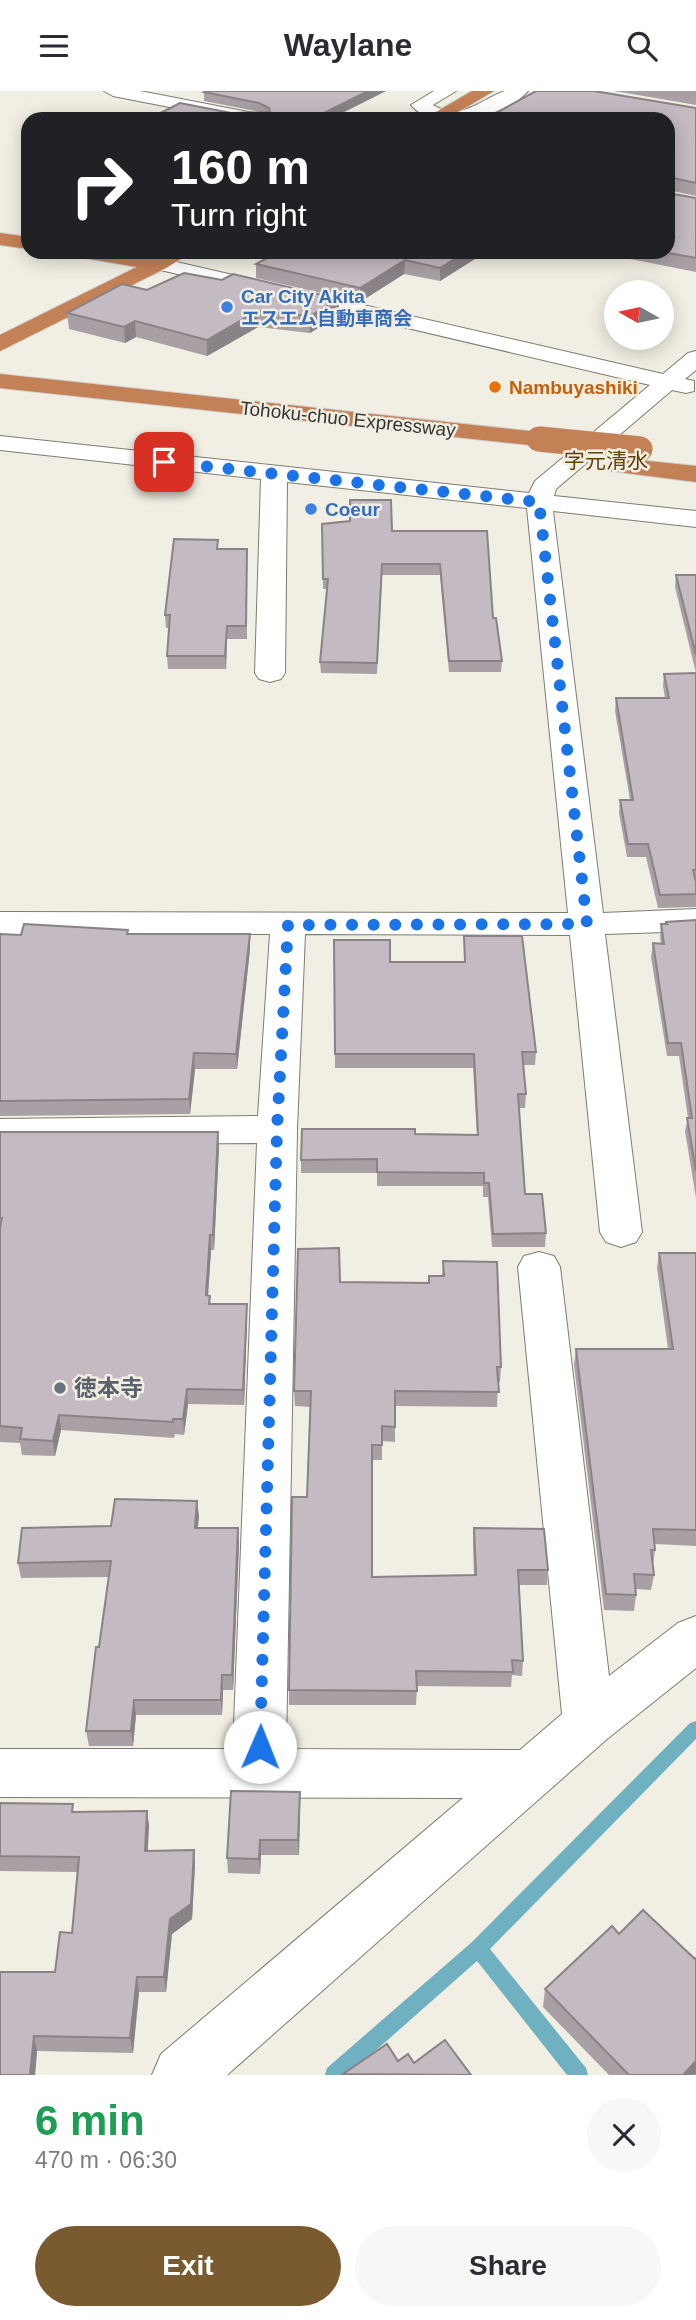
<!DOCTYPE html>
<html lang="en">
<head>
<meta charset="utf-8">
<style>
  body { margin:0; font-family:Helvetica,"Noto Sans JP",sans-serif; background:#f7f7f7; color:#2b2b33; height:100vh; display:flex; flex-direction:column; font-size:26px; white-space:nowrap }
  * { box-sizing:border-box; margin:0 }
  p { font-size:23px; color:#7c7c81 }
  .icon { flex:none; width:38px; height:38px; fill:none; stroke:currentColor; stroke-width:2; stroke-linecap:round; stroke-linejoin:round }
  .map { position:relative; height:1984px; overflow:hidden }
  .drawer { display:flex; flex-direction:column; background:#fff; flex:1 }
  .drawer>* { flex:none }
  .guide { position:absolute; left:21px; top:21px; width:654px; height:147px; border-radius:21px; box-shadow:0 4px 18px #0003; background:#202124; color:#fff; overflow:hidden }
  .needle { width:46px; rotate:279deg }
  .fabs { position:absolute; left:604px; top:189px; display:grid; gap:14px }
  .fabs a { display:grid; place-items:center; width:70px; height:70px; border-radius:50%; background:#fff; box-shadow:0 4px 18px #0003; font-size:35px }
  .pin { position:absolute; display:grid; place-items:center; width:60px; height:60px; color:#fff; margin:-30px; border-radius:14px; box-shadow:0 4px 10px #0006 }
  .me { position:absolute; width:77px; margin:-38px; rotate:1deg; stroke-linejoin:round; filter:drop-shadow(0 0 5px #0008) }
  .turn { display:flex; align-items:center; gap:24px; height:147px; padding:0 35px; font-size:32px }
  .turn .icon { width:91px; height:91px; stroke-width:2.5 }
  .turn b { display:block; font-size:49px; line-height:60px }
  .round { display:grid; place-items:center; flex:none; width:74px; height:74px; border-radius:37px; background:#f7f7f7 }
  .headline { display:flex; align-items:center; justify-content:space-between; height:119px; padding:0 35px }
  h1 { font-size:42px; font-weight:600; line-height:52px; color:#1e9e55 }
  .cta { display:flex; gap:14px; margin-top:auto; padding:14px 35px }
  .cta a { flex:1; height:80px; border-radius:42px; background:#7a5b30; color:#fff; font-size:28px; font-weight:600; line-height:80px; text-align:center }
  .cta a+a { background:#f7f7f7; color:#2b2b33 }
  header { display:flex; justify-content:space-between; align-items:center; height:91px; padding:0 35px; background:#fff; font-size:32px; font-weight:600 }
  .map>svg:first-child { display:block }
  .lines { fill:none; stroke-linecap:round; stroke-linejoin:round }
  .stream { fill:#6fb0c1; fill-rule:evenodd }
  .minor-casing { stroke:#7e7c72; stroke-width:2 }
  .highway-casing { stroke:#cfcfce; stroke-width:2 }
  .minor { fill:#fff; fill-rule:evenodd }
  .highway { fill:#c58156; fill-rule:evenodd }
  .highway-bridge-casing { stroke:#cfcfce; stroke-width:26; stroke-linecap:butt }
  .highway-bridge { stroke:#c58156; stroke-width:25 }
  .wall { fill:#a9a0a6 }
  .shaded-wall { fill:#898287 }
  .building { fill:#c4bac1; stroke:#898287; stroke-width:2 }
  .route { stroke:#1a73e8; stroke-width:12; stroke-dasharray:0 21.6 }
  .shop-dot { fill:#3f7fe0; stroke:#f1eee3; stroke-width:2.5 }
  .food-dot { fill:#e8710a; stroke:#f1eee3; stroke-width:2.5 }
  .worship-dot { fill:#6b7280; stroke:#f1eee3; stroke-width:2.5 }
  .labels { text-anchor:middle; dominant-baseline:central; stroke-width:5; stroke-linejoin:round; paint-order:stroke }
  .far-shop-label { font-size:19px; font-weight:bold; fill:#366cbe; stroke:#f1eee3; text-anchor:start }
  .far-food-label { font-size:19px; font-weight:bold; fill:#c56008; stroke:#f1eee3; text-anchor:start }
  .far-street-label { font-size:19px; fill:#363531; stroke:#f1eee3 }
  .far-quarter-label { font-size:21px; fill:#62410a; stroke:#f1eee3 }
  .worship-label { font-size:23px; font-weight:bold; fill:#5b616d; stroke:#f1eee3; text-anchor:start }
</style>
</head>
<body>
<header><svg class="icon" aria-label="menu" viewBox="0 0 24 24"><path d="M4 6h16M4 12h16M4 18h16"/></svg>Waylane<svg class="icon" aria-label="search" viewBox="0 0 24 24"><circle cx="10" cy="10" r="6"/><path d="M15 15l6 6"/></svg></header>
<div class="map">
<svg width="696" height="1984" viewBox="0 0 696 1984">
  <rect width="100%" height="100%" fill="#f1eee3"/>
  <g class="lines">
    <polygon class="stream" points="696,1630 696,1648 490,1858 586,1977 588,1984 567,1984 477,1870 348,1984 325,1984 327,1977 472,1851 690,1632"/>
    <g class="minor-casing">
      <g id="minor">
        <polygon points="104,0 140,0 259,23 268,28 231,28 113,5"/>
        <path d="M434,0H456L433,14C462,31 479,9 505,0C512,0 521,0 528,0C506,26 435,43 411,14Z"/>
        <polygon points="159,167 663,283 688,262 696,260 696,279 685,288 694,290 694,300 686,302 672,299 556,398 554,405 696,420 696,436 553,420 603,822 696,818 696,840 605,843 642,1141 636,1151 621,1156 606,1151 600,1141 570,844 305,843 297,1038 286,1658 520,1659 562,1623 518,1176 524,1165 539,1161 554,1165 560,1176 609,1585 678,1532 696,1525 696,1577 607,1648 227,1984 152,1984 161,1963 463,1707 0,1706 0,1658 233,1658 257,1052 0,1054 0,1028 258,1025 270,843 0,843 0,821 568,822 527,417 287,391 285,582 281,588 270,591 259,588 255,582 261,388 0,359 0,345 529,402 535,390 650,294 152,177 148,173 152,169"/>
      </g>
    </g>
    <g class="highway-casing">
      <g id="highway">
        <polygon points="472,0 494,0 446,28 424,28"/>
        <polygon points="0,142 28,146 28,158 0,154"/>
        <polygon points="74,161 123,161 156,166 166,161 192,161 166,177 0,260 0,244 137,176 84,167 77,165"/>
        <polygon points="0,283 539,341 548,343 551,348 548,353 539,355 0,297"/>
        <polygon points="619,367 696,375 696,391 610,380 606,375 610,370"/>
      </g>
    </g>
    <use href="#minor" class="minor"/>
    <use href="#highway" class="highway"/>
    <g class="highway-bridge-casing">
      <polyline id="highway-bridge" points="539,348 640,358"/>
    </g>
    <use href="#highway-bridge" class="highway-bridge"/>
  </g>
  <g class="wall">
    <polygon points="206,0 386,0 330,28 149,28 231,22 261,21 204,10 204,1"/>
    <polygon points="614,0 696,0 696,14"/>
    <polygon points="696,17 696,105 668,99 668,28"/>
    <polygon points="696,107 696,181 595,161 668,161"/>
    <polygon points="486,161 440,190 404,183 360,211 256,187 256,173"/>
    <polygon points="222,189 339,208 339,224 310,242 258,236 207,265 136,246 125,252 69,238 67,222 147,199"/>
    <polygon points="322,433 392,440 487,440 493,527 502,570 501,581 449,581 440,484 382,484 377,583 321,582 320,571 327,498 323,498"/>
    <polygon points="219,458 247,458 247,548 227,548 226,578 168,578 167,565 169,537 166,537 165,524"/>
    <polygon points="676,484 696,484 696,582 675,496"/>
    <polygon points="696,582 696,816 658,817 646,766 627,766 619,722 620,709 630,709 615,620 616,607 665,607 663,595 664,583"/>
    <polygon points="696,829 696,1107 685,1040 688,1027 679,965 667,965 651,866 653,852 661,853 660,846 661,833 666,833 666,831"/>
    <polygon points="128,839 128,843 250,843 250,858 237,978 195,978 190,1023 0,1025 0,843 21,844"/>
    <polygon points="464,845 536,961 535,974 523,974 526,1003 525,1017 519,1017 525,1103 546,1142 545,1156 492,1156 488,1106 483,1106 483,1095 377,1095 377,1082 301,1082 301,1069 415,1043 477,1044 473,977 335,977 334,849 390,871 464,871"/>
    <polygon points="0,1041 219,1056 214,1159 211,1159 208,1204 211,1213 247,1229 244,1314 188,1313 184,1344 175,1343 174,1347 61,1339 55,1365 22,1364 20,1352 0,1351"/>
    <polygon points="659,1162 696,1162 696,1455 655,1453 655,1459 653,1474 654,1484 651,1499 636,1498 636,1504 634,1520 604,1519 574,1274 576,1258 668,1258 657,1177"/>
    <polygon points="443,1170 501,1276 500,1291 498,1291 497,1316 395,1315 395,1351 382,1350 382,1369 372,1369 372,1486 474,1484 473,1452 474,1437 548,1479 547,1494 519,1494 523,1570 522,1585 512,1584 511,1596 417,1595 416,1614 289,1614 289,1599 307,1406 311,1316 295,1315 294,1300 340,1191 429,1192 442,1185"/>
    <polygon points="197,1410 199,1426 197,1437 239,1452 233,1599 223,1599 222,1624 136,1624 133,1655 89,1655 86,1640 109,1486 21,1487 18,1472 111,1435"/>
    <polygon points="0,1712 75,1720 147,1720 149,1735 147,1760 194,1759 195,1774 192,1828 172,1843 166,1901 139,1901 133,1962 37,1960 35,1984 0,1984 55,1881 72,1842 77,1781 0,1780"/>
    <polygon points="300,1716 299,1764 261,1764 260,1783 228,1782 227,1767"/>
    <polygon points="545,1898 695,1984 609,1984 543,1916"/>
  </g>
  <g class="shaded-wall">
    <polygon points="368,0 386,0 330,28 312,28"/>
    <polygon points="466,161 486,161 440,190 440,177"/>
    <polygon points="405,169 404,183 360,211 360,197"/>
    <polygon points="339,208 339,224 310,242 310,225"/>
    <polygon points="257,220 258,236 207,265 207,249"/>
    <polygon points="135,230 136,246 125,252 124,236"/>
    <polygon points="227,535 227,548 226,578 225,565"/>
    <polygon points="250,843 250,858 237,978 236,963"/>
    <polygon points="194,962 195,978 190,1023 189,1008"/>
    <polygon points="218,1041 219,1056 214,1159 213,1144"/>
    <polygon points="210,1144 211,1159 207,1220 206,1204"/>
    <polygon points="247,1213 247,1229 244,1314 243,1299"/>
    <polygon points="187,1298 188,1313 184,1344 183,1328"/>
    <polygon points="59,1324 61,1339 55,1365 53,1350"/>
    <polygon points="197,1410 199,1426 196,1452 195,1437"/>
    <polygon points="238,1437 239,1452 233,1599 232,1584"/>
    <polygon points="222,1584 223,1599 222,1624 221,1609"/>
    <polygon points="134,1609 136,1624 133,1655 131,1640"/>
    <polygon points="300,1701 300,1716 299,1764 298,1749"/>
    <polygon points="147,1720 149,1735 147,1775 145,1760"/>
    <polygon points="260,1749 261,1764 260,1783 259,1768"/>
    <polygon points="194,1759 195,1774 192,1828 172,1843 166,1901 164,1886 170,1828"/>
    <polygon points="137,1886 139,1901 133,1962 130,1947"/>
    <polygon points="34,1945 37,1960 35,1984 30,1984"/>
    <polygon points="696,1970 696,1983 695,1984 683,1984"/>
  </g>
  <g class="building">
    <polygon points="206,0 368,0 312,28 149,28 180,12 231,22 270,21 269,17 259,12 204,1"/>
    <polygon points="536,0 594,0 696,17 696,92 668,86 668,28 485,28"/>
    <polygon points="668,102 696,107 696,167 663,161 668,161"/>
    <polygon points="278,161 466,161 440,177 405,169 360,197 256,173"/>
    <polygon points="184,182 222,189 233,183 339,208 310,225 257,220 207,249 135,230 124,236 67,222 122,193 147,199"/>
    <polygon points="350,409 391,409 392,440 487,440 493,527 496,527 502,570 449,570 440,473 382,473 377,572 320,571 328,488 323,488 322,433 350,430"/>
    <polygon points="174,448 218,449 217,458 247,458 246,535 227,535 225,565 167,565 170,524 165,524"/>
    <polygon points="676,484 696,484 696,564"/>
    <polygon points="696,582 696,779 693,779 696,791 696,803 660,804 648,753 628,753 620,709 633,709 616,607 669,607 664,583"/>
    <polygon points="696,829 696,1080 687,1027 692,1027 681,952 668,952 653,852 664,853 661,833 667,833 666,831"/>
    <polygon points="24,833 128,839 127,843 250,843 236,963 194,962 189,1008 0,1010 0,843 21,844"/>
    <polygon points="464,845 522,845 536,961 522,961 526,1003 518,1003 525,1103 542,1103 546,1142 493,1143 489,1092 484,1092 484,1082 377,1081 377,1068 301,1069 302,1038 415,1038 415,1043 478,1044 474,963 335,963 334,849 390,849 390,871 465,871"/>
    <polygon points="0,1041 218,1041 213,1144 210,1144 206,1204 210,1205 209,1213 247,1213 243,1299 187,1298 183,1328 173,1328 173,1331 59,1324 53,1350 20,1348 22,1337 0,1335 0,1137 2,1127 0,1127"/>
    <polygon points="339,1157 340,1191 429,1192 429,1185 444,1185 443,1170 497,1171 501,1276 497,1276 499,1301 395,1300 395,1336 382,1335 382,1354 372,1354 372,1486 476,1484 474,1437 544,1438 548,1479 518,1479 523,1570 512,1569 513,1581 416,1580 417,1600 289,1599 292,1406 307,1406 311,1300 294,1300 298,1158"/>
    <polygon points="659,1162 696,1162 696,1439 653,1438 655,1459 651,1459 654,1484 634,1483 636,1504 606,1503 576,1258 673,1258"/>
    <polygon points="115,1408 197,1410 195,1437 238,1437 232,1584 222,1584 221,1609 134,1609 131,1640 86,1640 96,1556 99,1556 111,1470 18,1472 22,1437 111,1435"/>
    <polygon points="231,1700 300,1701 298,1749 260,1749 259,1768 227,1767"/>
    <polygon points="0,1712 73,1713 72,1721 147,1720 145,1760 194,1759 191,1813 170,1828 164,1886 137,1886 130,1947 34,1945 30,1984 0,1984 0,1881 55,1881 60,1841 72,1842 79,1766 0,1765"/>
    <polygon points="643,1819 695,1868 696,1867 696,1970 683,1984 629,1984 545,1898 612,1835 619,1843"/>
    <polygon points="445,1949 471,1984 343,1983 387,1953 398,1970 408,1963 414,1972"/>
  </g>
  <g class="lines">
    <polyline class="route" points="164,371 539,411 587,833 288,834 277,1038 260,1656"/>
  </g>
  <g class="shop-dot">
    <circle cx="227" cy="216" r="7"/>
    <circle cx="311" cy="418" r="7"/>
  </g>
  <circle class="food-dot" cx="495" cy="296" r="7"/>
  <circle class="worship-dot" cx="60" cy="1297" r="7"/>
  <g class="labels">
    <g class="far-shop-label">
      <text x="241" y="205">Car City Akita<tspan x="241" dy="22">エスエム自動車商会</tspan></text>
      <text x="325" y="418">Coeur</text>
    </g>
    <g class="far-food-label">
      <text x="509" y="296">Nambuyashiki</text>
    </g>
    <g class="far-street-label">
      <text transform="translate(348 328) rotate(6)">Tohoku-chuo Expressway</text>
    </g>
    <g class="far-quarter-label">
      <text x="606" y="369">字元清水</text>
    </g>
    <g class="worship-label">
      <text x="74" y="1297">徳本寺</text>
    </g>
  </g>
</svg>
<div class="fabs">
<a><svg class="needle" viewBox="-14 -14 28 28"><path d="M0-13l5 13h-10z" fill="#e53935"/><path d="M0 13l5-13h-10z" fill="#7c7c81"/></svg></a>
</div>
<div class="pin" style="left:164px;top:371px;background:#d93025"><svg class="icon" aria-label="arrive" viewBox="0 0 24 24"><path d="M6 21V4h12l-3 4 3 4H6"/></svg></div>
<svg class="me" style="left:260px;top:1656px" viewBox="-20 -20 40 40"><circle r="19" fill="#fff"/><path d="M0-13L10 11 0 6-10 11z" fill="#1a73e8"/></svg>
<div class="guide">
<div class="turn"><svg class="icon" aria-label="right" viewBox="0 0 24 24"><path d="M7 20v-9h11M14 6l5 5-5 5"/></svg><div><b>160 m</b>Turn right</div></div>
</div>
</div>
<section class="drawer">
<div class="headline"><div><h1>6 min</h1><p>470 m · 06:30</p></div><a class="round"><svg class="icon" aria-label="close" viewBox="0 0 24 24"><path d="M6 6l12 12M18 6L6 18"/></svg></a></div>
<div class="cta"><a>Exit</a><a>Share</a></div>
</section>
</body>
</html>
